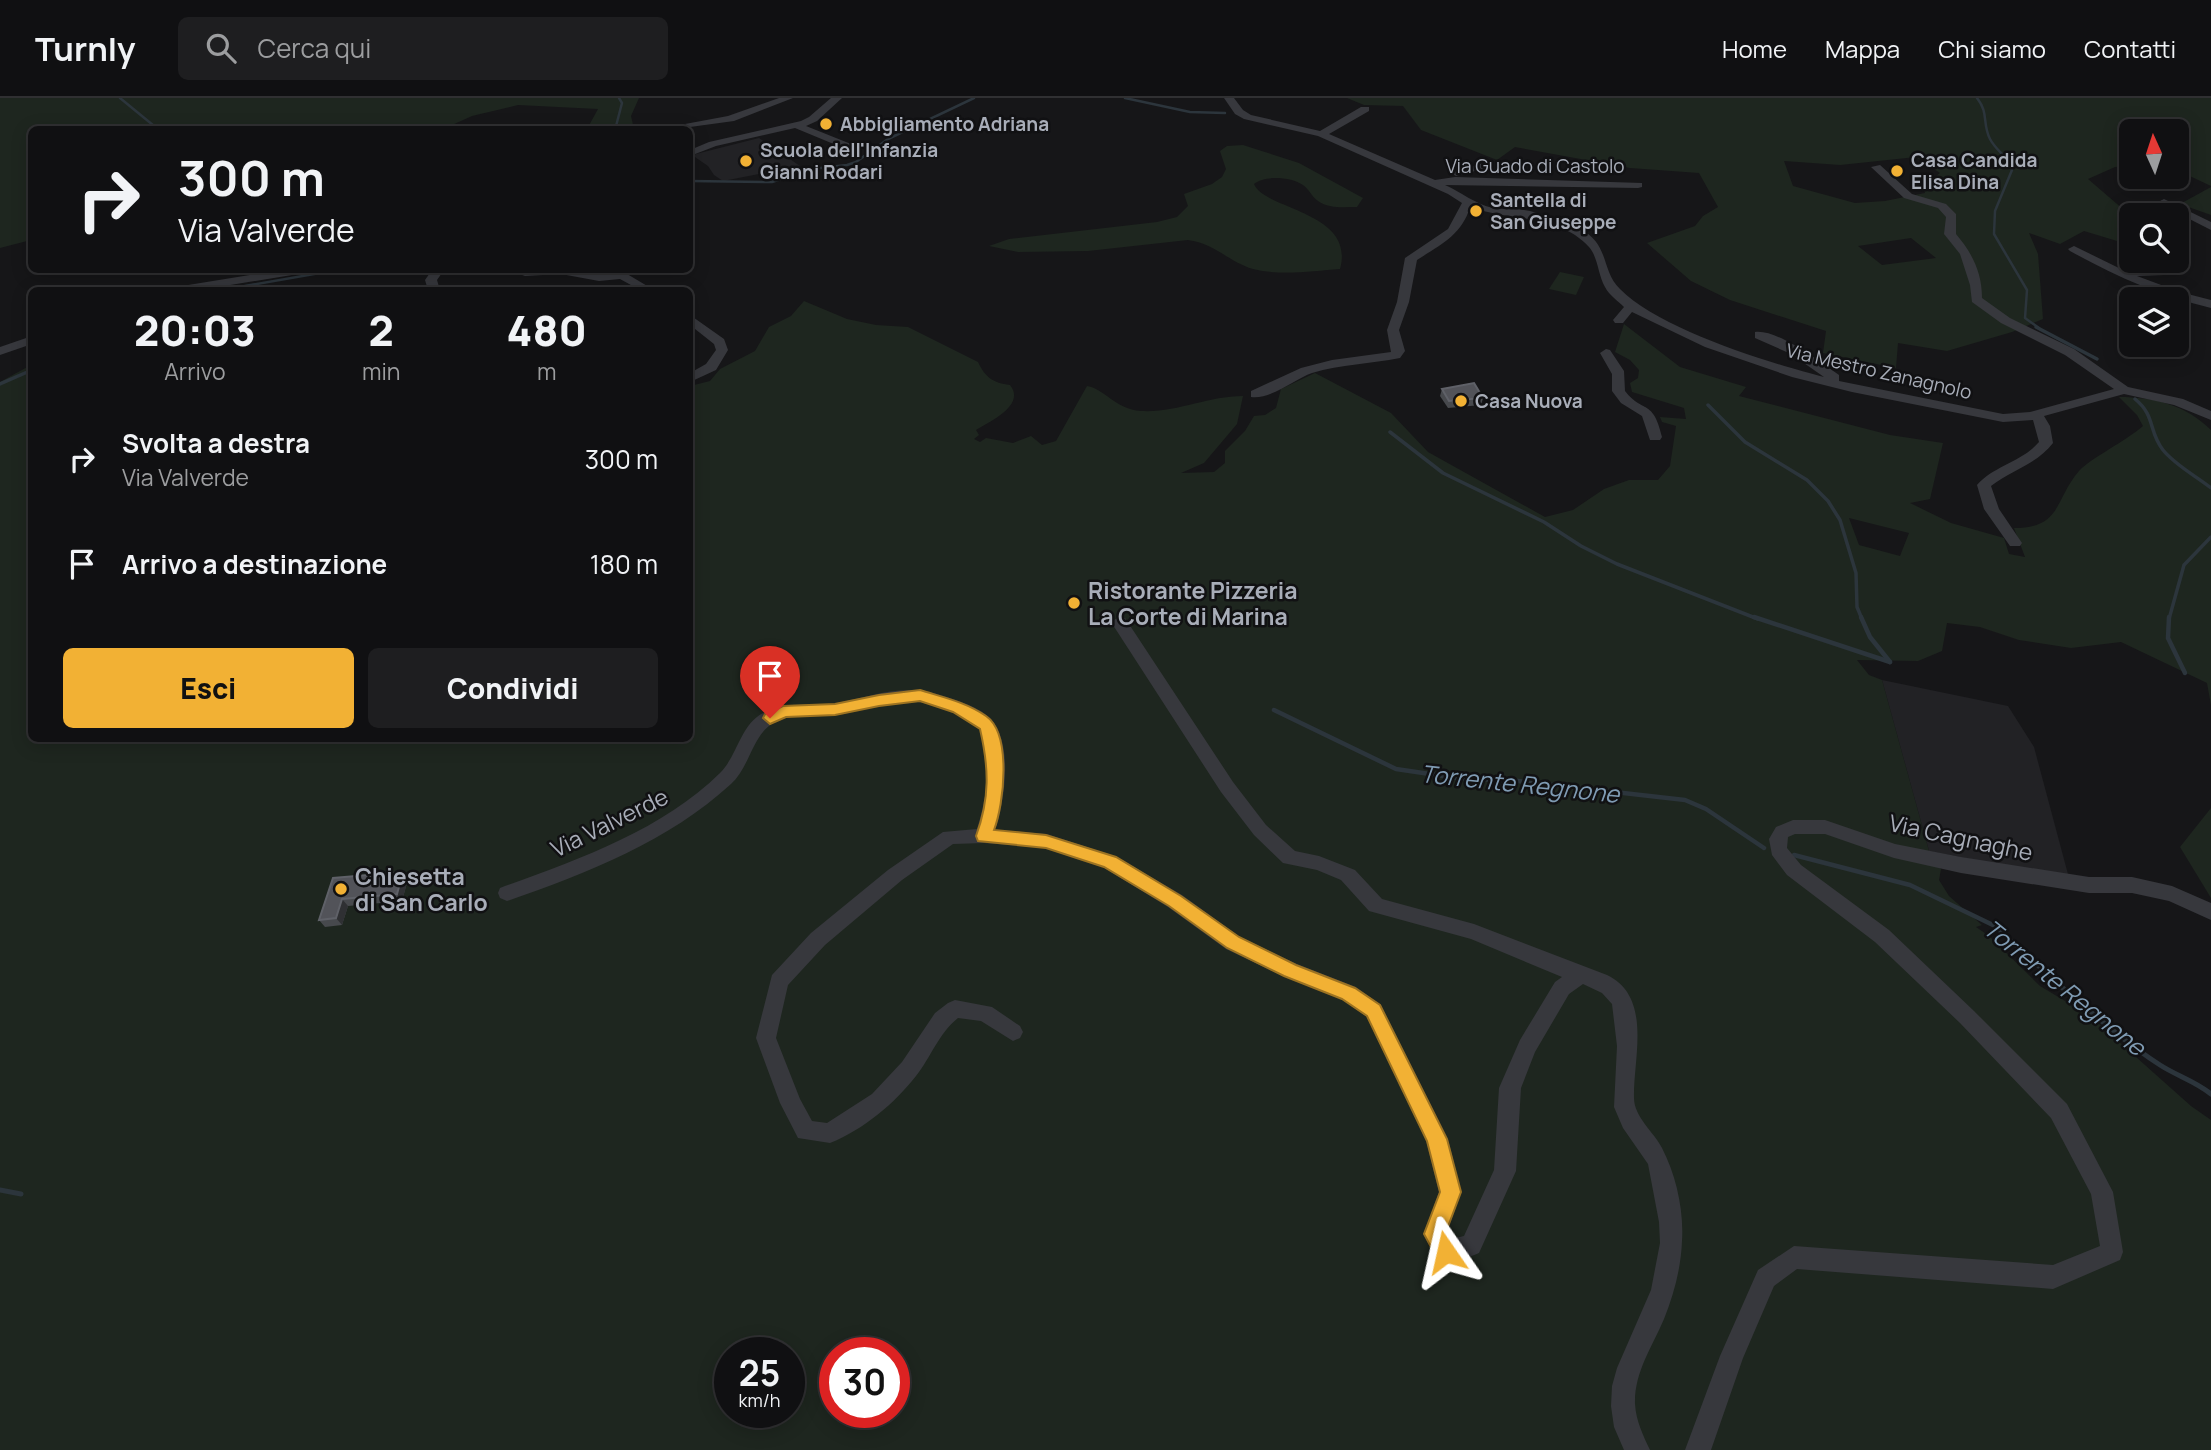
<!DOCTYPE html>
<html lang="it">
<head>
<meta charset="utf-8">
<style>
  body { margin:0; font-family:Manrope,sans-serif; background:#1e1e20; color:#f1f3f6; height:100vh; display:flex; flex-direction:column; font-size:26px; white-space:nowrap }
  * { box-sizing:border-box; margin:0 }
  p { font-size:23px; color:#9c9d9f }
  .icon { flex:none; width:38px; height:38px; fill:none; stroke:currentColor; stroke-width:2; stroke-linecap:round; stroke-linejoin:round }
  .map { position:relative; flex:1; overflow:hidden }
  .sheet { position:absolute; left:28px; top:189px; width:665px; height:455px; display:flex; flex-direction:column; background:#101012; border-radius:10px; box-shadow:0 4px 18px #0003,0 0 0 2px #303032 }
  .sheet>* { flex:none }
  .banner { position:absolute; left:28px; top:28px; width:665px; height:147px; border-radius:10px; box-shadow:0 4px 18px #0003,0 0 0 2px #303032; background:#101012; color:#f1f3f6; overflow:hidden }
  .needle { width:46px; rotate:357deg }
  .controls { position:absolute; left:2119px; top:21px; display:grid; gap:14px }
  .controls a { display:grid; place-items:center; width:70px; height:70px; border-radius:10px; background:#101012; box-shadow:0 4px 18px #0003,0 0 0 2px #303032; font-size:35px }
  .speed { position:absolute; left:714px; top:1239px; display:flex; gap:14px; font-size:35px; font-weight:700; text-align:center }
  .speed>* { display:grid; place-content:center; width:91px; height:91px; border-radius:50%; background:#101012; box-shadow:0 4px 18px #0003,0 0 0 2px #303032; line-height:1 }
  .speed small { font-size:18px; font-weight:400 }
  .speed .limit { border:10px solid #d22; background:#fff; color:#111 }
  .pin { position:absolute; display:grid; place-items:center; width:60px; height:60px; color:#fff; margin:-72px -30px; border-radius:50% 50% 50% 0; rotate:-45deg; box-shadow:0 0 7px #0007 }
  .pin .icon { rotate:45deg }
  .me { position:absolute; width:77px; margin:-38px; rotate:349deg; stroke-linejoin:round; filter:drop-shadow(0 0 5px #0008) }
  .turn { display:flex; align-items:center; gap:24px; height:147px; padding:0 35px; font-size:32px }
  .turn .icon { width:91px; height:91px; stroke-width:2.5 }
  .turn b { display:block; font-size:49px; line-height:60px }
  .eta { display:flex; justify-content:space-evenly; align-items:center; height:119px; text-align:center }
  .eta b { font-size:42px; font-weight:800; line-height:49px }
  .cta { display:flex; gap:14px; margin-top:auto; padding:14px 35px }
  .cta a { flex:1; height:80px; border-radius:10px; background:#f2b134; color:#111; font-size:28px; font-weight:800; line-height:80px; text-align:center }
  .cta a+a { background:#1e1e20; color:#f1f3f6 }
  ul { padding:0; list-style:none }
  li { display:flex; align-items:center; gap:21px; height:105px; padding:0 35px }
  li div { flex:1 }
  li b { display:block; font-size:26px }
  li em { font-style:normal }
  header { display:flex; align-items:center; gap:42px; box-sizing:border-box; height:98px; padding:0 35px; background:#101012; border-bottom:2px solid #303032 }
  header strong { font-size:33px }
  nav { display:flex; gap:38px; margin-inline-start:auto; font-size:24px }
  .search { width:490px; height:63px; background:#1e1e20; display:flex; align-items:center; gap:18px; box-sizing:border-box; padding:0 24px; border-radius:10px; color:#9c9d9f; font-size:26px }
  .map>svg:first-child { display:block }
  .built { fill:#222225 }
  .green { fill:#1e261f; fill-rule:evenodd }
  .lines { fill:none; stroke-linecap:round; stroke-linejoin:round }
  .stream-far3 { stroke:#2c353c; stroke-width:2.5 }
  .stream-far2 { stroke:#2c353c; stroke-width:3.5 }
  .stream-far1 { stroke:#2c353c; stroke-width:4.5 }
  .stream { stroke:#2c353c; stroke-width:5 }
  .minor { fill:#37383d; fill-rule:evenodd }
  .wall { fill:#47494d }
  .shaded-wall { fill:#2f3033 }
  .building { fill:#525359; stroke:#5f6168; stroke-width:2 }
  .route { fill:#f2b134; stroke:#9d7322; stroke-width:2 }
  .poi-dot { fill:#f2b134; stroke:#111113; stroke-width:2.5 }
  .labels { text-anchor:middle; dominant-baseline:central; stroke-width:5; stroke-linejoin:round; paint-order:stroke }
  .far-poi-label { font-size:19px; font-weight:bold; fill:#a8adb8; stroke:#111113; text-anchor:start }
  .far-street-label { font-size:19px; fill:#a8adb8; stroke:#111113 }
  .poi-label { font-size:23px; font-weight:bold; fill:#a8adb8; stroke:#111113; text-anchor:start }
  .street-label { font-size:23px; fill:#a8adb8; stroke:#111113 }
  .water-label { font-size:24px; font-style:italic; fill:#7f9bb3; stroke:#111113 }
</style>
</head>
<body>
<header>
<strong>Turnly</strong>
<div class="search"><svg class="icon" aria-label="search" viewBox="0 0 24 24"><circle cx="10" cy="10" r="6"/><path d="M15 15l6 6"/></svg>Cerca qui</div>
<nav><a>Home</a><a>Mappa</a><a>Chi siamo</a><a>Contatti</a></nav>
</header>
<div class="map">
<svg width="2211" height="1352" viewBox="0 0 2211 1352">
  <rect width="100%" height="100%" fill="#161618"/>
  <g class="built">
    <polygon points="759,40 800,68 723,83 714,77 708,68 692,57"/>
    <polygon points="1882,582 2008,608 2034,649 2069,780 1929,753"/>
  </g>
  <g class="green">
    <polygon points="0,0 639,0 631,18 634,31 587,31 598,11 518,7 472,18 441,32 32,32 31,142 0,150"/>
    <path d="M1347,0H2211V88L2177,72V33H2132L2131,68L2115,69L2088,81L2131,118V142L2117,143L2084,133L2060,146L2029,135L2038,156L2043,221L2012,234L1947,253L1898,245L1896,270L1823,255L1826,233L1730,202L1691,183L1647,145L1695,128L1703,118L1718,109L1699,75L1630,70L1515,49L1497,62L1421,32L1403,8L1364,7ZM1916,59L1940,75L1923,88L1925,95L1885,103L1855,105L1793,88L1784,63L1840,67ZM1911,140L1936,160L1882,167L1858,148Z"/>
    <path d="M1243,47L1299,65L1363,100L1357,109C1344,109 1329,111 1318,103C1312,99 1309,91 1303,87C1291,79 1265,77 1254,86C1264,112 1356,113 1340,171C1313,173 1280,178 1253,171C1229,164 1214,145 1188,142L1088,153L1018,154L989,148L1009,141L1157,124L1177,119L1188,108L1184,96L1212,86L1222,79L1226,71L1220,53L1227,48Z"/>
    <polygon points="2211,89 2211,117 2180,106"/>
    <polygon points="1560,174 1584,179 1576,197 1549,191"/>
    <path d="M804,203L847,221L876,227L908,229L978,264C985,279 993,285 1010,287C1026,307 991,323 976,332L979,337L974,341L980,344L986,340L1013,345L1031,338L1042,347L1056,343L1087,288C1105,291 1115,311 1141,313C1176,315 1208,298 1243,298L1237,326L1204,365L1181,375L1214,374L1225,365V353L1245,333L1254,318L1265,317L1276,310L1281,291L1315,275L1391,315L1428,354L1545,419L1573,412L1604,391L1629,382H1658L1670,368L1676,328L1662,324L1660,319L1686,321L1684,310L1632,294L1630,285L1638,280L1639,272L1630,262L1615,254L1624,226L1680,269L1746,289L1739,298L1890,337L1943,345L1930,401L1910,405L1951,425L2004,440L2009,456L2025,459L2014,430C2062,430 2054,402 2079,373C2091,360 2126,343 2143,328L2137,317L2119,299C2154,299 2186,307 2211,332V607L2207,585L2121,544L2071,550L2019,542L1980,529L1947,525L1942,553L1918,563L1857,562L1869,577L1882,582L1929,753L1932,762L1941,771L1939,782L1949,798L1982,827L1976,829L1989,838L2040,888L2090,918L2191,1008L2211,1022V1352H0V284L31,267L32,640H690V288L710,283L720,271L755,253L769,229L791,218ZM1849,420L1909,435L1900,458L1859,447ZM730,1255H789V1314H730ZM835,1255H894V1314H835Z"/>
    <polygon points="2211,710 2211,800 2180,749"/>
  </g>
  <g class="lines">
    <g class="stream-far3">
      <polyline points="120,0 159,32"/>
      <polyline points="1125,0 1190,14 1225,15"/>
      <path d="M1977,0C1989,15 1982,25 1990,41C1996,53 2010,60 2012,72L1995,113L1994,136L2027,192L2025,220L2039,230"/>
      <polyline points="615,32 622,5 619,0"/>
      <polyline points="690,83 772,84 812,71 847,67 856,64 888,41 974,0"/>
      <polyline points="222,192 337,172"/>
    </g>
    <g class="stream-far2">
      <polyline points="2036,229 2097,261"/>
      <polyline points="0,286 32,272"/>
      <path d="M2135,301C2156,318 2148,333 2163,352C2175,367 2196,378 2211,390"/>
      <polyline points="1708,307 1745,344 1807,382 1828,403 1840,422 1856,475 1857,509 1862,521"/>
      <polyline points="1390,334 1443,375 1544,424 1581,448 1617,466 1758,521"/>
      <polyline points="2169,521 2184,467 2211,439"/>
    </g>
    <g class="stream-far1">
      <polyline points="1754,519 1890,564"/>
      <polyline points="1861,519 1870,539 1890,564"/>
      <polyline points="2169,519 2168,540 2185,575"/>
      <polyline points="1274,612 1396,671 1457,680 1518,683 1685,702 1706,711 1764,750"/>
      <polyline points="1794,757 1910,787 1995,828 2060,888"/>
    </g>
    <g class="stream">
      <path d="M2058,886C2091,914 2123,943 2160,967C2177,978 2195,983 2211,996"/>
      <polyline points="0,1092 21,1096"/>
    </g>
    <g class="minor">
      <polygon points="779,0 793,0 734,23 690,29 685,26 728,18"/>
      <polygon points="831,0 842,0 817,23 806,28 861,50 861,54 853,54 795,30 716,48 690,58 690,52 709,44 801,23 809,19"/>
      <path d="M1224,0H1234L1243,12L1251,17L1320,33L1361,9H1369V13L1329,36L1435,82L1455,79L1642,85V89L1638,90L1445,87C1461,94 1475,106 1493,110C1505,112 1518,110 1530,113C1546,117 1566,124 1580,131C1610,146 1601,173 1620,191C1659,231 1769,265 1824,279L1791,256L1755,240V234C1778,231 1820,264 1839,277V283L2003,316L2030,314L2114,291L2065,257L2001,225L1972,204L1970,187L1960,156L1944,136L1946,119L1938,110L1904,100L1871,69L1880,67L1912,96L1946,106L1956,116V136C1972,155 1982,174 1982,200L2010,220L2074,251L2128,289L2183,301L2211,313V322L2174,307L2124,296L2044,318L2050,328L2053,345C2037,366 2012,372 1991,388L1999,411L2022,445L2020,448H2010L1984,411L1977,387C1993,368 2022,364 2039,344L2033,322L2003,324L1852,294L1792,279L1705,249L1632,214L1623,225H1615L1613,222L1624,209C1618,203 1609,197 1605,189C1598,177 1598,159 1589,149C1559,116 1508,123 1470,109C1462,137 1440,147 1417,162L1409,204L1399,232L1405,253L1400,260C1371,266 1341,266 1312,275C1295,281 1270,302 1251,299V293L1301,270L1332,262L1391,254L1387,232L1397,204L1405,160L1448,131L1462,105L1448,96L1318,38L1244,21L1235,16Z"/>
      <polygon points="1486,64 1491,67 1490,69 1456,78 1451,75"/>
      <polygon points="2164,101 2211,124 2211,132 2160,106 2158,104"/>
      <path d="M2074,148L2123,172L2164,171V177L2137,178L2180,194L2211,202V210C2160,198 2115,178 2070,153L2068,151Z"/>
      <polygon points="121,172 143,172 137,176 122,176"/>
      <polygon points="280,172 304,172 298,176 200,192 176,192 182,188"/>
      <polygon points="432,172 444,172 437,182 440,192 428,192 425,182"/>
      <polygon points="508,172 578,172 599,175 622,173 654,192 640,192 620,181 599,183 561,176 525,178"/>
      <polygon points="690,217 724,241 728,252 716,272 690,284 690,275 706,266 716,252 714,246 690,227"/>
      <polygon points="32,238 32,246 0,257 0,249"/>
      <path d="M1606,251L1610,252L1624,273L1625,293C1643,316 1653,300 1662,339L1660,342H1650L1642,318L1621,305L1612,293V276L1600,255Z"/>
      <path d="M1119,519L1125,520L1233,684L1266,727L1295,753L1319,758L1355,772L1382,801L1474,826L1607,877C1653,899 1633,961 1634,1000C1634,1019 1654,1034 1662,1050C1676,1077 1684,1112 1682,1143C1681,1170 1674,1196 1664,1221C1652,1249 1634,1275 1635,1306C1636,1323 1643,1337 1650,1352H1624L1614,1329L1611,1308L1612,1288L1617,1270L1651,1192L1660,1145L1659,1124L1648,1066L1623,1030L1614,1009L1617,948L1612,906L1602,895L1583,886L1569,896L1535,954L1521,990L1516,1073L1479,1155C1447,1168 1438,1170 1424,1136L1439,1094L1426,1042L1367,919L1342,901L1283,878L1226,851L1168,809L1103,769L1047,750L984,745L953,746L902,782L825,847L788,887L776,940L800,1001L812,1023L827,1025L872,996L902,964L935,915L948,905L955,902L992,909L1020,928L1023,934L1020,940L1013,943L981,923L958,920C939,935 931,959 916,978C895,1005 863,1032 830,1045L798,1040L780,1005L756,940L772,877L811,835L888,772L943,734L977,731C985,707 997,648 977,628C969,621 958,616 949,613C936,607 922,603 908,604C885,604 863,612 840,616C820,620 796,614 777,623C752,634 751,668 731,686C669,743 586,776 507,803L500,800L498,795L500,790C577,762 661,733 720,675C738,657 740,627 763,615C786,602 811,609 836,605C861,601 884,592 909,592C925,591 941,597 956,602C967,606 980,611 989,619C1014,643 1005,702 995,732L1047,736L1117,759L1182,797L1240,839L1297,866L1356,889L1381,907L1448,1041L1461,1094L1447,1134L1451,1141L1464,1138L1494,1072L1499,990L1520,942L1555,884L1562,879L1471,841L1369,813L1341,782L1317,772L1283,765L1254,737L1221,694L1111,524Z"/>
      <polygon points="1793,722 1825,722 1895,746 1961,759 2089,779 2132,779 2172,788 2211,805 2211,822 2169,803 2132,795 2089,795 1961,775 1894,760 1825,736 1795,736 1788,739 1787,750 1801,767 1889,832 1974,913 2067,1006 2113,1094 2123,1154 2120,1162 2053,1191 1797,1171 1774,1188 1743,1260 1711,1352 1685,1352 1720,1258 1758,1172 1794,1148 2053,1167 2100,1148 2091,1096 2051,1020 1960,925 1875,844 1787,777 1772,757 1769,741 1776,729"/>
    </g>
  </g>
  <g class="wall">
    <polygon points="1442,291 1483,300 1481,307 1448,310 1440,298"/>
    <polygon points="403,774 408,781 402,803 348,808 342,827 325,829 319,822 333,780"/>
  </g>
  <g class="shaded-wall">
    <polygon points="403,774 408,781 402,803 397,796"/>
    <polygon points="342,801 348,808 342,827 336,820"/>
  </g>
  <g class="building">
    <polygon points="1474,285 1483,300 1449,303 1442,291"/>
    <polygon points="403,774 397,796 342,801 336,820 319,822 333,780"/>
  </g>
  <path class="route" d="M920,592C942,599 966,604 986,618C1012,636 1004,706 994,732L1046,737L1116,759L1181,798L1239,839L1296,867L1355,890L1380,907L1447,1041L1461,1094L1446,1134L1456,1154L1453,1162L1446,1165L1438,1162L1424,1136L1440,1094L1427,1043L1367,918L1342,901L1284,878L1227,850L1169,808L1104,769L1046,750L978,743L976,738C990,700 989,670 980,631L953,614L920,603L879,608L835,617L786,619L770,626L763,620L765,616L783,608L835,606L879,597Z"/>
  <g class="poi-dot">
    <circle cx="826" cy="26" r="7"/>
    <circle cx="746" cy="63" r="7"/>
    <circle cx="1897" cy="73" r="7"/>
    <circle cx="1476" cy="113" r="7"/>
    <circle cx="1461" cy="303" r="7"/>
    <circle cx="1074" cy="505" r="7"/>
    <circle cx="341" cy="791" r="7"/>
  </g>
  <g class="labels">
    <g class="far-poi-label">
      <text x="840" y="26">Abbigliamento Adriana</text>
      <text x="760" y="52">Scuola dell'Infanzia<tspan x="760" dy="22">Gianni Rodari</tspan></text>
      <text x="1911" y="62">Casa Candida<tspan x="1911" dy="22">Elisa Dina</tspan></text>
      <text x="1490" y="102">Santella di<tspan x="1490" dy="22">San Giuseppe</tspan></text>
      <text x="1475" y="303">Casa Nuova</text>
    </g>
    <g class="far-street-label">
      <text x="1535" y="68">Via Guado di Castolo</text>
      <text transform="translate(1879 273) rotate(13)">Via Mestro Zanagnolo</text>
    </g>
    <g class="poi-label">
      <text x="1088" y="492">Ristorante Pizzeria<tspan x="1088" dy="26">La Corte di Marina</tspan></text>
      <text x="355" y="778">Chiesetta<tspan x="355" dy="26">di San Carlo</tspan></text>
    </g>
    <g class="street-label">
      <text transform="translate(609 724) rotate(-26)">Via Valverde</text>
      <text transform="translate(1961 739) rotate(12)">Via Cagnaghe</text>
    </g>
    <g class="water-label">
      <text transform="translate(1520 685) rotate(6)">Torrente Regnone</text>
      <text transform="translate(2065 889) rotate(39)">Torrente Regnone</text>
    </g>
  </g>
</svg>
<div class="controls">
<a><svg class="needle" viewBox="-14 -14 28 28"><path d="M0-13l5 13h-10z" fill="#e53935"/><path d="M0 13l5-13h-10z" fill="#9c9d9f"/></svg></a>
<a><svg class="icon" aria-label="search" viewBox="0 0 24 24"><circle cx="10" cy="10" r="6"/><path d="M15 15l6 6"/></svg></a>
<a><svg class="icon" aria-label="layers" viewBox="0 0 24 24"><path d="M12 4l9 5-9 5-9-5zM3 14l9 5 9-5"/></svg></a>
</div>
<div class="speed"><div>25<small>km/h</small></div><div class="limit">30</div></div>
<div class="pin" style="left:770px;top:620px;background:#d93025"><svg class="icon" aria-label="arrive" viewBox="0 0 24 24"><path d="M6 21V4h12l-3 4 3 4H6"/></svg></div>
<svg class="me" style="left:1446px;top:1154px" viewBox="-20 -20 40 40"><path d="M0-17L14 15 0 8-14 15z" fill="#f2b134" stroke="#fff" stroke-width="4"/></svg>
<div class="banner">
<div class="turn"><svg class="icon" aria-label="right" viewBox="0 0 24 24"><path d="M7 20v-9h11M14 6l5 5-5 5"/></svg><div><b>300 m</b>Via Valverde</div></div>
</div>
<section class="sheet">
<div class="eta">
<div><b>20:03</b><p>Arrivo</p></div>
<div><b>2</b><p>min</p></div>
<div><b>480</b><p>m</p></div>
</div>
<ul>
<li><svg class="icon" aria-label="right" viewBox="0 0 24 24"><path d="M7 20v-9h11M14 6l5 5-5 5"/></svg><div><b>Svolta a destra</b><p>Via Valverde</p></div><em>300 m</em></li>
<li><svg class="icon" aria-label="arrive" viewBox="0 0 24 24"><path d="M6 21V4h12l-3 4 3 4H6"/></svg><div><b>Arrivo a destinazione</b></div><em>180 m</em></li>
</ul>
<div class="cta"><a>Esci</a><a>Condividi</a></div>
</section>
</div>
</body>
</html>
